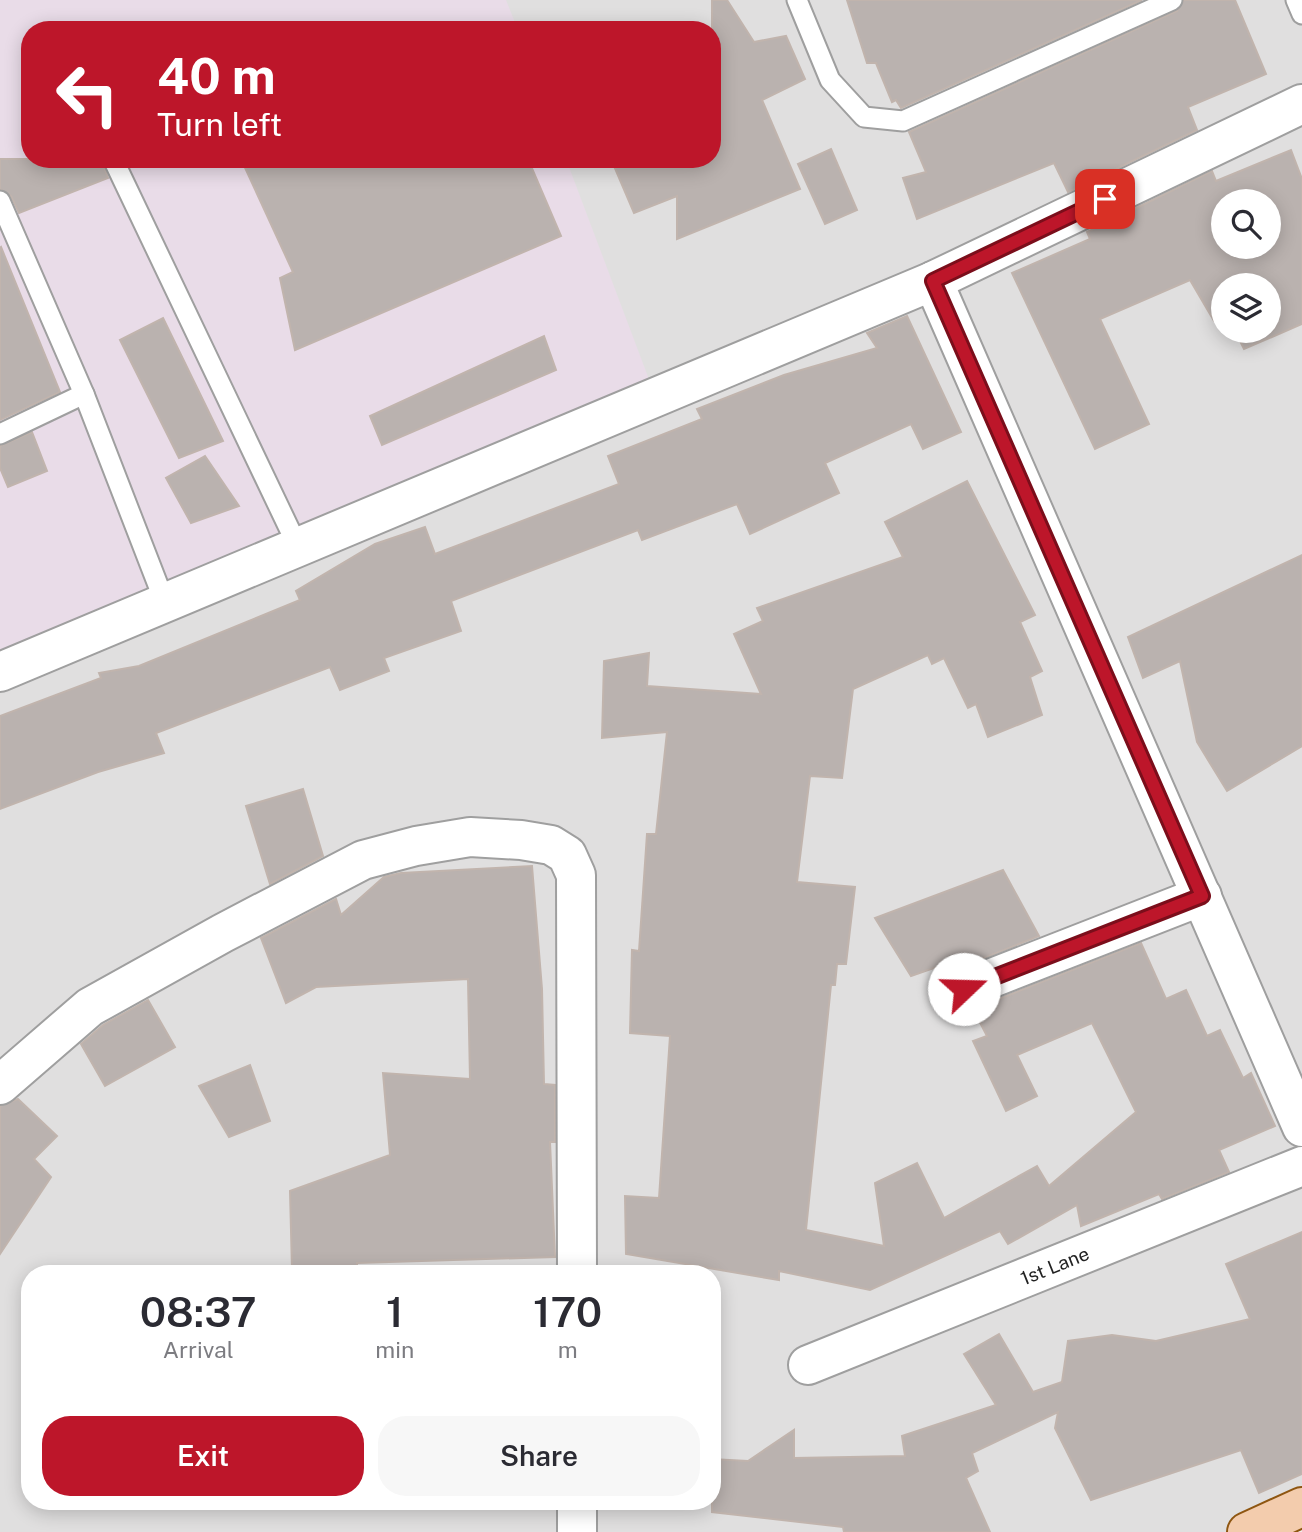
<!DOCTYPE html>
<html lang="en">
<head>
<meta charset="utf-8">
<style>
  body { margin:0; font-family:"Public Sans",sans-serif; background:#f7f7f7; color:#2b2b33; height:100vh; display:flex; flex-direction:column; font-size:26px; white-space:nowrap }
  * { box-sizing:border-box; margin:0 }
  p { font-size:23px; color:#7c7c81 }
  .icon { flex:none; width:38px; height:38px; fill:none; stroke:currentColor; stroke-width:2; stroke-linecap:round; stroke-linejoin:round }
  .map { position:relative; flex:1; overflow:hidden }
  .panel { position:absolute; left:21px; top:1265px; width:700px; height:245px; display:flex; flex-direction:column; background:#fff; border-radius:28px; box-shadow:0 4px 18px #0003 }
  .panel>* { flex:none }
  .guide { position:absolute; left:21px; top:21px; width:700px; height:147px; border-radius:28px; box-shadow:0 4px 18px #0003; background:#bd162a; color:#fff; overflow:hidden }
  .fabs { position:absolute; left:1211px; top:189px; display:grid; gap:14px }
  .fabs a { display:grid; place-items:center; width:70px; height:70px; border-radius:50%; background:#fff; box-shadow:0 4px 18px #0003; font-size:35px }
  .pin { position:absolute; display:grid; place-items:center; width:60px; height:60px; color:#fff; margin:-30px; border-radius:14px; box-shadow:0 4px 10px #0006 }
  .me { position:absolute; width:77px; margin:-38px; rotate:69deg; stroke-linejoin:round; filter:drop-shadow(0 0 5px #0008) }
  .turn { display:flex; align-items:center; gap:24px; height:147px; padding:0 21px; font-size:32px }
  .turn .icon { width:91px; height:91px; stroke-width:2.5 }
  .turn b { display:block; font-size:49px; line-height:60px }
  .eta { display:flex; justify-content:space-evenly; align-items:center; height:119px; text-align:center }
  .eta b { font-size:42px; font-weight:600; line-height:49px }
  .cta { display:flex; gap:14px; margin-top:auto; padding:14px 21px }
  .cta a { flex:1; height:80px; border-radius:28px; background:#bd162a; color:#fff; font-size:28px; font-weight:600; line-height:80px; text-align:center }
  .cta a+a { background:#f7f7f7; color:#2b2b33 }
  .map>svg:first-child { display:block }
  .residential { fill:#e0dfdf; fill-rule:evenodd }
  .industrial { fill:#e9dce8 }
  .building { fill:#bab2af; stroke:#c1b4ad; stroke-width:2; fill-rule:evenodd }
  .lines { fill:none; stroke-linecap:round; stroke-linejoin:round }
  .lane-casing { stroke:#9f9f9f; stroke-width:23 }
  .street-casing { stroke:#9f9f9f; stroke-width:42 }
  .primary-casing { stroke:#8e5611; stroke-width:42 }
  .lane { stroke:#fff; stroke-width:19 }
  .street { stroke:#fff; stroke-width:38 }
  .primary { stroke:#f3ccad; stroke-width:38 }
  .route-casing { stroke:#7b0e1b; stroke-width:18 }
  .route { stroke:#bd162a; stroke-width:12 }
  .labels { text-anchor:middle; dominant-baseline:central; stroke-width:7; stroke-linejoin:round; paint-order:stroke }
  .street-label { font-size:19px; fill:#222; stroke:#fff }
</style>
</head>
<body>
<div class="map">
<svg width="1302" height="1532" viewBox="0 0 1302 1532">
  <rect width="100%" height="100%" fill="#f1edea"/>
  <path class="residential" d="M0,0H1302V1507L1247,1532H0ZM30,30H712V159H30ZM1223,201H1269V247H1223ZM1223,285H1269V331H1223ZM30,1274H712V1502H30Z"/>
  <polygon class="industrial" points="0,0 506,0 518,30 30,30 30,159 566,159 653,390 0,660"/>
  <g class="building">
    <polygon points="712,0 727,0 754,42 786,36 805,79 762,100 800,189 677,239 677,196 634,213 611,159 712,159"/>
    <polygon points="847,0 1142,0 901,108 896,100 892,102 876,63 867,63"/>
    <polygon points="1184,0 1235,0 1266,74 1188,107 1197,130 1068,192 1054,163 917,219 903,178 926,172 909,132 1177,11"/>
    <polygon points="831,149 857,210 825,224 798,164"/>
    <path d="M1291,150L1302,179V324L1244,349L1235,331H1269V285H1223V320L1214,321L1190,280L1100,319L1149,424L1095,449L1012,273L1090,239L1087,232L1212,171L1216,181ZM1223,201H1269V247H1223Z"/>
    <polygon points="0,159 101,159 108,178 19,213 11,196 0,189"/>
    <polygon points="241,159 528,159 561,236 295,350 280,278 293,272"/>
    <polygon points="1,247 60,392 0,420 0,248"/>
    <polygon points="907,316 961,432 923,449 911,424 825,463 839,493 750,534 737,504 642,540 638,530 451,601 461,631 384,658 389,671 340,690 330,667 156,733 164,753 98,772 0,809 0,716 101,678 99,673 139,666 300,600 296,591 375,544 425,527 435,554 619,484 608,456 702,419 697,409 784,375 877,348 867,333"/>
    <polygon points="163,318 223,441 179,458 120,340"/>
    <polygon points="544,336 556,370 382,445 370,416"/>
    <polygon points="32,432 47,471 8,487 0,468 0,446"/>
    <polygon points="205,456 239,506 191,523 166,478"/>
    <polygon points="967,481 1035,615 1020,622 1042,671 1030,677 1042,715 988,737 976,704 968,708 944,658 932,664 928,655 853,689 842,778 810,776 797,882 855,887 846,964 837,964 835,985 831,985 806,1230 884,1246 875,1183 917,1163 944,1218 1037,1166 1049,1186 1136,1112 1092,1023 1017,1055 1037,1096 1006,1111 973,1041 987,1036 973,1009 1141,943 1166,999 1186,990 1207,1036 1220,1030 1243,1078 1251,1073 1275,1126 1219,1150 1229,1172 1162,1199 1159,1194 1081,1226 1077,1205 1008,1244 1000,1231 870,1290 779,1271 779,1280 626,1254 625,1196 659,1198 670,1036 630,1033 632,950 639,951 647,834 656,834 667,732 602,738 604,661 649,653 647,686 761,694 734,634 763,621 757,608 903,557 885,522"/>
    <polygon points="1302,555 1302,746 1227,791 1197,742 1180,661 1143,678 1128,637"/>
    <polygon points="303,789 323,856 270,884 246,806"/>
    <polygon points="532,866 542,989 544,1084 555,1085 555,1142 550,1142 555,1257 357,1263 357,1269 292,1270 290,1191 390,1155 383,1073 470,1079 468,979 316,987 286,1003 261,938 336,899 341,915 384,877 401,873"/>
    <polygon points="1003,870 1039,936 954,970 951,962 911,976 875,918"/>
    <polygon points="148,1000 175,1047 105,1086 81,1044 103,1025"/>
    <polygon points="250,1065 270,1121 229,1137 199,1086"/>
    <polygon points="18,1099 57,1136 34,1159 51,1177 0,1254 0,1106"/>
    <polygon points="1302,1232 1302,1474 1259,1493 1241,1450 1091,1500 1055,1428 1058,1412 972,1453 978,1471 966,1478 990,1532 844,1532 843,1527 712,1512 712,1459 748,1461 794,1430 794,1458 905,1456 902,1436 996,1405 964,1354 999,1334 1033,1392 1062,1382 1068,1341 1112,1335 1156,1341 1250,1319 1226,1264"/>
  </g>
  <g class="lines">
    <g class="lane-casing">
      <g id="lane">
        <polyline points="797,0 830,80 864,117 903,121 1172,0"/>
        <polyline points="1296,0 1302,14"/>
        <polyline points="113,159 298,547"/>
        <polyline points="0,201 84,394 165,603"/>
        <polyline points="0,434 84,394"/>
      </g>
    </g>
    <g class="street-casing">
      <g id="street">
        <polyline points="933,281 1302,1127"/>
        <polyline points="0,672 933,281 1302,104"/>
        <polyline points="964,989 1202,896"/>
        <polyline points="0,1085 90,1007 223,933 363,860 416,846 470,837 521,840 551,845 567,855 576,875 577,1274"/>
        <path id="s1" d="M808,1365L1302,1166"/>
        <polyline points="577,1502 577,1532"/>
      </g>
    </g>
    <g class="primary-casing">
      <polyline id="primary" points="1247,1532 1302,1507"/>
    </g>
    <use href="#lane" class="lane"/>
    <use href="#street" class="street"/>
    <use href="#primary" class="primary"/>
  </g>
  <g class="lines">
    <g class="route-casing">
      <polyline id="route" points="964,989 1202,896 933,281 1105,199"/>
    </g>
    <use href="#route" class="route"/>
  </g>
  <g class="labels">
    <g class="street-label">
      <text stroke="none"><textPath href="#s1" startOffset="266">1st Lane</textPath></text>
    </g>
  </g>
</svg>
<div class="fabs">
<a><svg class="icon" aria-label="search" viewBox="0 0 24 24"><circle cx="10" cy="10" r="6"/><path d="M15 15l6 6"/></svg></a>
<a><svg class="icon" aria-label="layers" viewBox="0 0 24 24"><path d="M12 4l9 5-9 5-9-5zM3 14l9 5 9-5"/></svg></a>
</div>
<div class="pin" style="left:1105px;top:199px;background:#d93025"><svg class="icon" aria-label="arrive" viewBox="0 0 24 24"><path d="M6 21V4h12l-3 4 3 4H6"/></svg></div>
<svg class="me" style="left:964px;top:989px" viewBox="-20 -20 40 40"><circle r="19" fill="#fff"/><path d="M0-13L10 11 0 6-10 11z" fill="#bd162a"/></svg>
<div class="guide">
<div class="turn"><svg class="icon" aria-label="left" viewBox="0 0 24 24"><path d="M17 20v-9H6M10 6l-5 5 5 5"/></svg><div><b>40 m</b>Turn left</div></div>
</div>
<section class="panel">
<div class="eta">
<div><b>08:37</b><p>Arrival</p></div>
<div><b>1</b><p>min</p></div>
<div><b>170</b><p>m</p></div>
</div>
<div class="cta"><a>Exit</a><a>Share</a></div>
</section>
</div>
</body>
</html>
